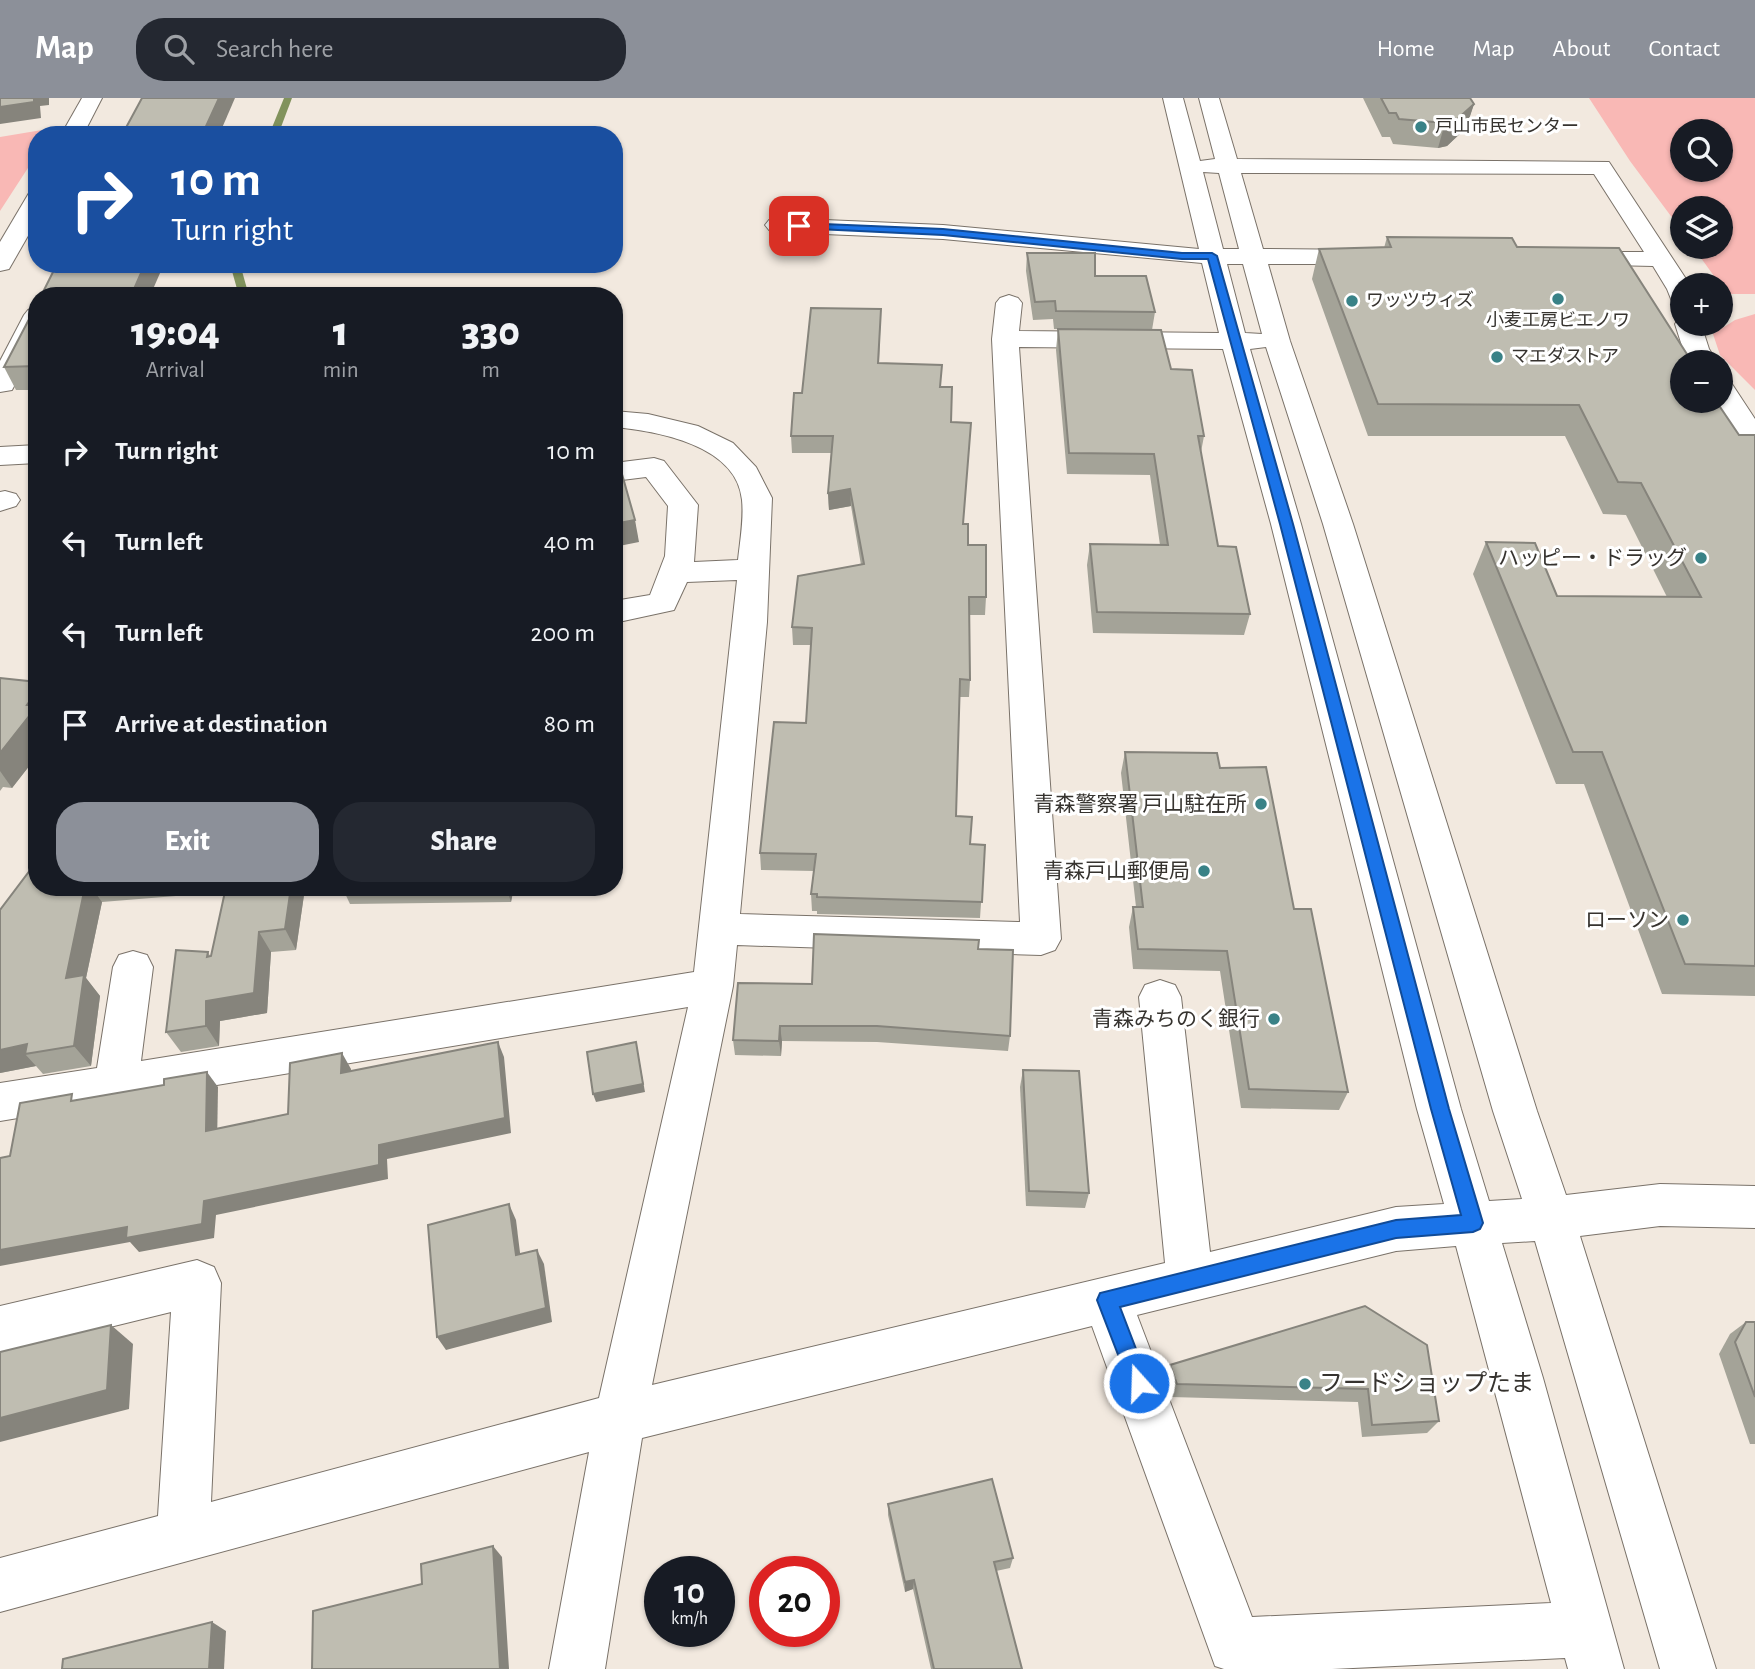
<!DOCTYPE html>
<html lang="en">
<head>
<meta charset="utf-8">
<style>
  body { margin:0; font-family:"Alegreya Sans","Noto Sans JP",sans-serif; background:#242831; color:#f1f3f6; height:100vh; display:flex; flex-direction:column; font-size:26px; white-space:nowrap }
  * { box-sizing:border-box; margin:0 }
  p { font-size:23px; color:#9ea1a6 }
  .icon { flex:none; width:38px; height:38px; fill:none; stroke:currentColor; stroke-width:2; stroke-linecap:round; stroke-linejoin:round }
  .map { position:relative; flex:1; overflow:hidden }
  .side { position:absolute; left:28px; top:189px; width:595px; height:609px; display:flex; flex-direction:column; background:#171b24; border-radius:28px; box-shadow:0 2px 5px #0004 }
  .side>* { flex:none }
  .banner { position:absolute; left:28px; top:28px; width:595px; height:147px; border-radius:28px; box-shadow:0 2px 5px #0004; background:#1a4fa0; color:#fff; overflow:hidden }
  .buttons { position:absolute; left:1670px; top:21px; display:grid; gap:14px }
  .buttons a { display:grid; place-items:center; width:63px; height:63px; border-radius:50%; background:#171b24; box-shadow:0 2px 5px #0004; font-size:35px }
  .speed { position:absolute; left:644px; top:1458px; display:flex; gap:14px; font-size:35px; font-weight:700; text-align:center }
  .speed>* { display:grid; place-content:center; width:91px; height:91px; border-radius:50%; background:#171b24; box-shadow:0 2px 5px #0004; line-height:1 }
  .speed small { font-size:18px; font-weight:400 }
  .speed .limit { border:10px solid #d22; background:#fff; color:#111 }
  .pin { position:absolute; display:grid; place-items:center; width:60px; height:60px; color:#fff; margin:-30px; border-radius:14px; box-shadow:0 4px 10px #0006 }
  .me { position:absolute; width:77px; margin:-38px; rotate:340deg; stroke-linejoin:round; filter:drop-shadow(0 0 5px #0008) }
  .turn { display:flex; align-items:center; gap:24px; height:147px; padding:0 28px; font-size:32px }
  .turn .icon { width:91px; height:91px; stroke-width:2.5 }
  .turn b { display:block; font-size:49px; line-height:60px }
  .eta { display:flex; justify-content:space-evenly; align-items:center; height:119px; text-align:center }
  .eta b { font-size:42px; font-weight:800; line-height:49px }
  .action { display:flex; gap:14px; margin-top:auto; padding:14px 28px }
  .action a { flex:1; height:80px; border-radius:28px; background:#8c9099; color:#fff; font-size:28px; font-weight:800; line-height:80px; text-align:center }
  .action a+a { background:#242831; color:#f1f3f6 }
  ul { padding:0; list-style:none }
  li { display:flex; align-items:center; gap:21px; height:91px; padding:0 28px }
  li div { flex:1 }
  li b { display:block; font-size:26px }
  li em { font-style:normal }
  header { display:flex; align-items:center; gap:42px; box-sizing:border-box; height:98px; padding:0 35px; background:#8c9099; color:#fff }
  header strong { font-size:33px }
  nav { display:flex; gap:38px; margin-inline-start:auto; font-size:24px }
  .search { width:490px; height:63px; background:#242831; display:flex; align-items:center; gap:18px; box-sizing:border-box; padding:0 24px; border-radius:28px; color:#9ea1a6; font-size:26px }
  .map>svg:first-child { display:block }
  .green { fill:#f9b8b5; fill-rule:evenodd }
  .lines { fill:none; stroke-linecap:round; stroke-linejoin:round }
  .stream { fill:#81925c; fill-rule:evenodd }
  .minor-casing { stroke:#7a7269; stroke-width:2 }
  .minor { fill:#fff; fill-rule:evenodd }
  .wall { fill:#a4a398 }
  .shaded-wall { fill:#86847c }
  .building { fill:#bfbdb1; stroke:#86847c; stroke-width:2 }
  .route { fill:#1a73e8; stroke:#114b97; stroke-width:2 }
  .poi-dot { fill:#398287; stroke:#fff; stroke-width:2.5 }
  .labels { text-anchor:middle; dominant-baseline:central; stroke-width:6; stroke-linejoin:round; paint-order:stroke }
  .far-poi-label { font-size:18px; fill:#36332f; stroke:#fff; text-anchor:start }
  .poi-label { font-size:21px; fill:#36332f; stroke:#fff; text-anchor:end }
  .near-poi-label { font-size:24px; fill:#36332f; stroke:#fff; text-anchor:start }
</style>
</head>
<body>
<header>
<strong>Map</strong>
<div class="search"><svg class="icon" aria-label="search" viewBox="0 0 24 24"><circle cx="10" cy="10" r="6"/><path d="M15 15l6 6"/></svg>Search here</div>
<nav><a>Home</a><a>Map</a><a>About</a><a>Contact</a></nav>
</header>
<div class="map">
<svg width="1755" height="1571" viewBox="0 0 1755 1571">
  <rect width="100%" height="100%" fill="#f2e9df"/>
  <g class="green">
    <path d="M1589,0H1755V196H1727L1693,149H1720V110H1682V133L1630,63ZM1682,33H1720V72H1682Z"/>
    <polygon points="54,30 50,37 37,37 37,56 0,113 0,39"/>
    <polygon points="1755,216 1755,292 1720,257 1713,236 1735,222"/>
  </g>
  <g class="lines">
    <g class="stream">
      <polygon points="284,0 292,0 278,37 269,37"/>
      <polygon points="230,166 240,166 249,198 239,198"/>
    </g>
    <g class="minor-casing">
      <g id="minor">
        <polygon points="82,0 102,0 83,37 61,37"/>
        <path d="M1163,0H1183L1200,63L1215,61L1199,0H1219L1237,61L1609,64L1690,187H1682V209L1673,206L1667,191L1653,168L1566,166L1563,161L1566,156L1575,154H1644L1594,76L1241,75L1263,151L1368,152L1377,154L1380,159L1377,164L1368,166H1268L1290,243L1353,426L1537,1013L1566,1097L1660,1086L1755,1088V1130L1660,1128L1580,1138L1716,1571H1660L1535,1143L1502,1145L1543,1280L1624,1571H1568L1565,1560L1332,1571H1224L1215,1568L1092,1228L642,1340L605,1571H549L589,1354L0,1514V1460L158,1418L171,1214L0,1256V1208L197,1162L214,1169L221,1185L211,1404L599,1300L688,909L0,1023V985L97,970L113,869L119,857L133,853L147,857L153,869L141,963L694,874L737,482L687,484L674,512L614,525V503L650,497L665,458L668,408L646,379L614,383V365L654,360L664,363L698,407L694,464L738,462C740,443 744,421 742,402C737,347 657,333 614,329V313L648,316L698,328L733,345L756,369L772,400L767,524L740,816L1020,824L992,241L996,205L1000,200L1009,197L1018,200L1022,205L1019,233L1219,235L1202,165L943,141L777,134L769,132L765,127L769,122L777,120L943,127L1199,151ZM1203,74L1219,75L1239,151H1223ZM1227,166H1243L1262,236L1245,235ZM1019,249L1223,251L1271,426L1417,1011L1444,1106L1396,1109L1210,1154L1181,899L1175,887L1160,882L1145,887L1139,899L1165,1165L652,1287L733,888L737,847L1041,857L1055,852L1061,841ZM1266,249L1323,426L1493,1013L1522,1101L1489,1103L1461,1011L1301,426L1250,251ZM1456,1148L1551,1505L1252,1519L1137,1217L1396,1153Z"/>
        <polygon points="37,93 37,122 9,171 0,173 0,144 29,95"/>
        <polygon points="37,209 37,244 12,292 0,294 0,263 24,217 28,212"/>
        <polygon points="1679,220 1682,220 1682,226 1701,226 1709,251 1717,264 1691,264 1683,251 1675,226"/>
        <polygon points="1720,281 1730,283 1755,321 1755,352 1745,349 1715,303 1720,303"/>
        <polygon points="37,347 37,365 0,367 0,349"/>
        <polygon points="5,393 16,396 20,402 16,408 0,413 0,394"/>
      </g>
    </g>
    <use href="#minor" class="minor"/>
  </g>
  <g class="wall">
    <polygon points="1363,0 1470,0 1474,6 1466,30 1447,48 1438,50 1393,46 1390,39 1382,39"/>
    <polygon points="1387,139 1517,149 1739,337 1755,337 1755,898 1662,896 1584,686 1556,686 1473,476 1486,444 1557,498 1667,499 1626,417 1603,416 1565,338 1368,338 1312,181 1319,151 1384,150"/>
    <polygon points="1027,155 1095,178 1155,214 1152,232 1054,231 1053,221 1033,222 1026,173"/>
    <polygon points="37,206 37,292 16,292 4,269"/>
    <polygon points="881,211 879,265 941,289 951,324 963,426 968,447 986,499 985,517 969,517 970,582 969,599 959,599 956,718 970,746 985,747 980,820 817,816 817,813 812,813 811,796 814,773 761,772 760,755 806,625 811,547 793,547 792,529 861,467 851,408 829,412 828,395 831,355 792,355 791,338 802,295"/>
    <polygon points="1058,231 1171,271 1204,338 1201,354 1218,448 1250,516 1244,537 1093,535 1087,467 1090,446 1160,447 1150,377 1067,376 1056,252"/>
    <polygon points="0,580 37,584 37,658 12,690 3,689 0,693"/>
    <polygon points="1125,654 1220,670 1294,811 1348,994 1339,1012 1241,1010 1220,873 1133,871 1129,829 1133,809 1136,809 1121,675"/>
    <polygon points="37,789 305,789 305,790 296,852 271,854 267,915 220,923 219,948 181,954 166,934 208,854 210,858 211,858 225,794 102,804 86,880 100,898 91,968 43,976 36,968 0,975 0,812"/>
    <polygon points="342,789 514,789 511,804 350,806"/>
    <polygon points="978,851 1010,938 1008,953 877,944 782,943 781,958 735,957 733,942 812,886"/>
    <polygon points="1023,972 1089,1095 1085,1110 1026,1108 1020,989"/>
    <polygon points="1746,1224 1755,1224 1755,1346 1750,1346 1719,1256 1730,1236"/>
    <polygon points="1427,1247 1439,1323 1427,1335 1362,1339 1358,1304 1171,1299 1164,1280 1170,1267"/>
    <polygon points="888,1406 1013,1460 1010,1470 996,1473 1022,1571 931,1571 913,1491 905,1494 888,1417"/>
  </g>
  <g class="shaded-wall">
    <polygon points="34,0 49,0 49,7 40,8 41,20 0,26 0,9"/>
    <polygon points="219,0 235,0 219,37 202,37"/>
    <polygon points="1474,6 1466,30 1447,48 1438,50 1445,25"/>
    <polygon points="145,166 164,166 150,198 131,198"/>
    <polygon points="850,391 851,408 829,412 828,395"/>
    <polygon points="635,422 639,444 614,449 614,426"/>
    <polygon points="37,593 37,658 12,690 0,673 0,655 27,607"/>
    <polygon points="85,789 91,789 102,804 86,880 100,898 91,968 74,948 66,880"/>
    <polygon points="291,789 305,789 305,790 296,852 285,831"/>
    <polygon points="506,789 514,789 511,804"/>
    <polygon points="259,834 271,854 267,915 220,923 219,948 206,928 206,903"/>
    <polygon points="780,928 782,943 781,958 779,943"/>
    <polygon points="498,944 504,959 511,1035 387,1061 388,1081 216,1117 214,1140 139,1154 130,1144 0,1168 0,1152 204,1103 379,1047"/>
    <polygon points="636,944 645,994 596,1004 593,996"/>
    <polygon points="27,946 25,956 36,968 0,975 0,952"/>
    <polygon points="342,955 351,971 350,990 341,975"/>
    <polygon points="207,974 218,989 217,1048 206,1033"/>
    <polygon points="509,1106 516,1122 522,1171 516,1157"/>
    <polygon points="537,1152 544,1166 552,1224 446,1252 437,1239"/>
    <polygon points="111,1227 133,1246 129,1311 0,1344 0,1320"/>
    <polygon points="493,1448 502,1459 509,1571 500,1571"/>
    <polygon points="914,1482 913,1491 905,1494 905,1484"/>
    <polygon points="212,1524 226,1533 224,1571 209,1571"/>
  </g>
  <g class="building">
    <polygon points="0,0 34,0 34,4 0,9"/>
    <polygon points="142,0 219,0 202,37 122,37"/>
    <polygon points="1381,0 1470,0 1474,6 1454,24 1445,25 1399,21 1396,15 1389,15"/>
    <polygon points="1387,139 1512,140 1517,149 1619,150 1692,264 1682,264 1682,303 1716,303 1739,337 1755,337 1755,868 1685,866 1602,654 1573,654 1486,444 1535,445 1557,498 1701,499 1641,385 1618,384 1579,307 1378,306 1319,151 1391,149"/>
    <polygon points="1027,155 1095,155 1095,178 1146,178 1155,214 1056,213 1055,203 1035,204"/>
    <polygon points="57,166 145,166 131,198 41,198"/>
    <polygon points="37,206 37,268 4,269"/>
    <polygon points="811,210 881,211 878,265 942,267 940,289 952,289 951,324 971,325 963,426 968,426 968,447 986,447 986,499 969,499 970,582 960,581 956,718 972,719 970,746 985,747 982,804 817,799 817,796 811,796 816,756 760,755 774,624 806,625 812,530 792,529 798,478 864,466 850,391 828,395 833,338 791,338 794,295 802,295"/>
    <polygon points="1058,231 1161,232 1171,271 1192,272 1204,338 1198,338 1218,448 1236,449 1250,516 1097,514 1090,446 1168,447 1154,356 1069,355"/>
    <polygon points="618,362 635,422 614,426 614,363"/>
    <polygon points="0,580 37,584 37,593 27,607 37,608 0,655"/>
    <polygon points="1125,654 1217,655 1220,670 1266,669 1294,811 1311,811 1348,994 1249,991 1227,853 1138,851 1133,809 1143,809"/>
    <polygon points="37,763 37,789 85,789 66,880 84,877 74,948 25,956 27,946 0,952 0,812"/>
    <polygon points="226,789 291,789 285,831 259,834 254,895 206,903 206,928 166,934 176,852 208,854 207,859 211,858"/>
    <polygon points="814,836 979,842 978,851 1013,852 1010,938 877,928 780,928 779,943 733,942 738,885 812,886"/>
    <polygon points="498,944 505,1020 379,1047 379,1067 204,1103 202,1126 126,1140 127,1129 0,1152 0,1060 10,1058 20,1005 72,996 71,1003 164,987 164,981 207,974 206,1033 288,1016 290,965 342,955 341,975"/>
    <polygon points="636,944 643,986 593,996 587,954"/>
    <polygon points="1023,972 1079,973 1089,1095 1029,1093"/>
    <polygon points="509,1106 516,1157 537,1152 546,1210 437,1239 428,1127"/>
    <polygon points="1365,1208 1427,1247 1439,1323 1372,1327 1368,1291 1177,1286 1170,1267"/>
    <polygon points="1746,1224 1755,1224 1755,1299 1735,1244"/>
    <polygon points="111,1227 107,1292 0,1320 0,1254"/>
    <polygon points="992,1381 1013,1460 994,1464 1022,1571 934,1571 914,1482 905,1484 888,1406"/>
    <polygon points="493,1448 500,1571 312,1571 313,1513 422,1486 421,1466"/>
    <polygon points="212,1524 209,1571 62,1571 63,1561"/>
  </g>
  <polygon class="route" points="799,125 943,131 1182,155 1212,155 1217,158 1293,426 1449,1011 1483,1125 1480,1131 1473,1134 1396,1140 1120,1209 1149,1285 1146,1292 1139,1295 1132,1292 1129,1285 1097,1202 1100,1195 1396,1122 1461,1117 1431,1011 1280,426 1208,161 1182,161 943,137 796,130 794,128"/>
  <g class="poi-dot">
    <circle cx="1421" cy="29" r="7"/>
    <circle cx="1558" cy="201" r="7"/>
    <circle cx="1352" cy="203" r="7"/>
    <circle cx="1497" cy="259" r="7"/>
    <circle cx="1701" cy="460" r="7"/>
    <circle cx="1261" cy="706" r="7"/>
    <circle cx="1204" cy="773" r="7"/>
    <circle cx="1683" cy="822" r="7"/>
    <circle cx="1274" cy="921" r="7"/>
    <circle cx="1305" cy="1286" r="7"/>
  </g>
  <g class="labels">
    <g class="far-poi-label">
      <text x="1435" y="29">戸山市民センター</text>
      <text x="1366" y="203">ワッツウィズ</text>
      <text x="1558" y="223" text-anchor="middle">小麦工房ビエノワ</text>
      <text x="1511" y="259">マエダストア</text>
    </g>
    <g class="poi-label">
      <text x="1687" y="460">ハッピー・ドラッグ</text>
      <text x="1247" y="706">青森警察署 戸山駐在所</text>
      <text x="1190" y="773">青森戸山郵便局</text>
      <text x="1669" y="822">ローソン</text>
      <text x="1260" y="921">青森みちのく銀行</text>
    </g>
    <g class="near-poi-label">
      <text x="1319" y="1286">フードショップたま</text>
    </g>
  </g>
</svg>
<div class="buttons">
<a><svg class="icon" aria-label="search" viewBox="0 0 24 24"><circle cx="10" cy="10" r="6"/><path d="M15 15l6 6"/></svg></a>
<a><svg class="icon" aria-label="layers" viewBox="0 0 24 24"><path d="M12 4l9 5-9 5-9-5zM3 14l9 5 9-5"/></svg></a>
<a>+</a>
<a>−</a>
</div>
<div class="speed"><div>10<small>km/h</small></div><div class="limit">20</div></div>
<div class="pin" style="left:799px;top:128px;background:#d93025"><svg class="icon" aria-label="arrive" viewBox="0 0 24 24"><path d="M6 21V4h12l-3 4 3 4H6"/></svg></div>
<svg class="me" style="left:1139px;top:1285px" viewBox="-20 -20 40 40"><circle r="17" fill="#1a73e8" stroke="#fff" stroke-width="3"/><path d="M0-11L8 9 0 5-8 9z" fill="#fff"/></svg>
<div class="banner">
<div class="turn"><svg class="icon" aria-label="right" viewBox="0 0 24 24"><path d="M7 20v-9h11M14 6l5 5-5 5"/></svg><div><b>10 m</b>Turn right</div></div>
</div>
<section class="side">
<div class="eta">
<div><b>19:04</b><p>Arrival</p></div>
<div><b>1</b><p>min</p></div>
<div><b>330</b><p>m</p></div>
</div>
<ul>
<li><svg class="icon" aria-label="right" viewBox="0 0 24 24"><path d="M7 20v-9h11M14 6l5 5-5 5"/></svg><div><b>Turn right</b></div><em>10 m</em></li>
<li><svg class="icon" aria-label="left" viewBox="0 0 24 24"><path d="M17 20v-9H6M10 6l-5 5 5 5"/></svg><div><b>Turn left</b></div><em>40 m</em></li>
<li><svg class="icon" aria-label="left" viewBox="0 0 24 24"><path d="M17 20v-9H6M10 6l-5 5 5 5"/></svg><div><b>Turn left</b></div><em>200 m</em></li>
<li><svg class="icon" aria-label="arrive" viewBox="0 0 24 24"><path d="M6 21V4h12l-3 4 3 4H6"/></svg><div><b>Arrive at destination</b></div><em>80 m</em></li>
</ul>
<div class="action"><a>Exit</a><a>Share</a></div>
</section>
</div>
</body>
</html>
